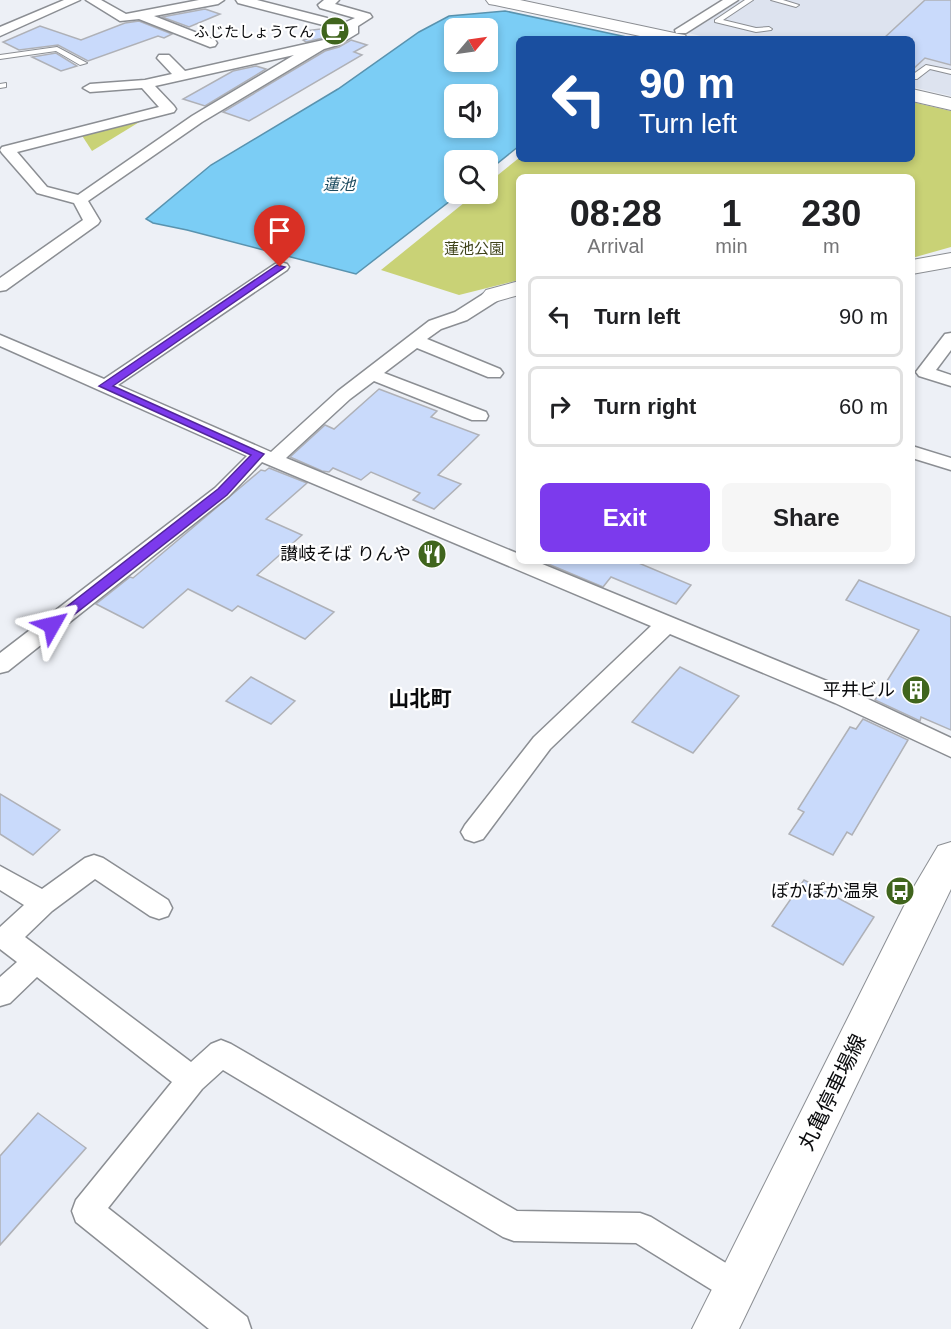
<!DOCTYPE html>
<html lang="en">
<head>
<meta charset="utf-8">
<style>
  body { margin:0; font-family:Arial,"Noto Sans JP",sans-serif; background:#f6f6f6; color:#202124; height:100vh; display:flex; flex-direction:column; font-size:22px; white-space:nowrap }
  * { box-sizing:border-box; margin:0 }
  p { font-size:20px; color:#757577 }
  .icon { flex:none; width:33px; height:33px; fill:none; stroke:currentColor; stroke-width:2; stroke-linecap:round; stroke-linejoin:round }
  .map { position:relative; flex:1; overflow:hidden }
  .side { position:absolute; left:516px; top:174px; width:399px; height:390px; display:flex; flex-direction:column; background:#fff; border-radius:9px; box-shadow:0 3px 9px #0003 }
  .side>* { flex:none }
  .hud { position:absolute; left:516px; top:36px; width:399px; height:126px; border-radius:9px; box-shadow:0 3px 9px #0003; background:#1a4fa0; color:#fff; overflow:hidden }
  .needle { width:39px; rotate:61deg }
  .fabs { position:absolute; left:444px; top:18px; display:grid; gap:12px }
  .fabs a { display:grid; place-items:center; width:54px; height:54px; border-radius:9px; background:#fff; box-shadow:0 3px 9px #0003; font-size:30px }
  .pin { position:absolute; display:grid; place-items:center; width:51px; height:51px; color:#fff; margin:-62px -26px; border-radius:50% 50% 50% 0; rotate:-45deg; box-shadow:0 0 6px #0007 }
  .pin .icon { rotate:45deg }
  .me { position:absolute; width:66px; margin:-33px; rotate:53deg; stroke-linejoin:round; filter:drop-shadow(0 0 4px #0008) }
  .turn { display:flex; align-items:center; gap:21px; height:126px; padding:0 24px; font-size:27px }
  .turn .icon { width:78px; height:78px; stroke-width:2.5 }
  .turn b { display:block; font-size:42px; line-height:51px }
  .eta { display:flex; justify-content:space-evenly; align-items:center; height:102px; text-align:center }
  .eta b { font-size:36px; font-weight:800; line-height:42px }
  .cta { display:flex; gap:12px; margin-top:auto; padding:12px 24px }
  .cta a { flex:1; height:69px; border-radius:9px; background:#7c3aed; color:#fff; font-size:24px; font-weight:800; line-height:69px; text-align:center }
  .cta a+a { background:#f6f6f6; color:#202124 }
  ul { padding:0; list-style:none }
  li { display:flex; align-items:center; gap:18px; height:81px; margin:0 12px 9px; padding:0 12px; border:3px solid #e0e0e0; border-radius:9px }
  li div { flex:1 }
  li b { display:block; font-size:22px }
  li em { font-style:normal }
  .map>svg:first-child { display:block }
  .built { fill:#dde3ef }
  .green { fill:#c9d276 }
  .water { fill:#7bcdf5; stroke:#5993af; stroke-width:1.5; fill-rule:evenodd }
  .building { fill:#c9dafb; stroke:#afb1b7; stroke-width:1.5 }
  .lines { fill:none; stroke-linecap:round; stroke-linejoin:round }
  .lane-casing { stroke:#8b8e93; stroke-width:2 }
  .street-casing { stroke:#8b8e93; stroke-width:3 }
  .secondary-casing { stroke:#8b8e93; stroke-width:2 }
  .lane { fill:#fff; fill-rule:evenodd }
  .street { fill:#fff; fill-rule:evenodd }
  .secondary { fill:#fff; fill-rule:evenodd }
  .route { fill:#7c3aed; stroke:#51269a; stroke-width:1.5 }
  .labels { text-anchor:middle; dominant-baseline:central; stroke-width:4.5; stroke-linejoin:round; paint-order:stroke }
  .far-poi-label { font-size:15px; fill:#0a0b0d; stroke:#fff; text-anchor:end }
  .far-park-label { font-size:15px; fill:#3f431a; stroke:#fff }
  .far-water-label { font-size:16px; font-style:italic; fill:#1d4c60; stroke:#fff }
  .poi-label { font-size:18px; fill:#0a0b0d; stroke:#fff; text-anchor:end }
  .quarter-label { font-size:21px; font-weight:bold; fill:#0a0b0d; stroke:#fff }
  .near-street-label { font-size:21px; fill:#0a0b0d; stroke:#fff }
</style>
</head>
<body>
<div class="map">
<svg width="951" height="1329" viewBox="0 0 951 1329">
  <rect width="100%" height="100%" fill="#edf0f6"/>
  <polygon class="built" points="741,0 951,0 951,96 912,87 912,39 714,39 688,33"/>
  <g class="green">
    <polygon points="912,102 951,111 951,247 912,258 912,177 519,177 519,280 459,295 381,270 475,194 488,194 488,183 519,158 912,159"/>
    <polygon points="137,120 141,121 92,151 81,134"/>
  </g>
  <path class="water" d="M505,11L636,39H519V146L488,171V160H454V194H459L356,274L187,230L153,223L146,219L211,165L338,89L419,32L449,16ZM454,28H488V62H454ZM454,94H488V128H454Z"/>
  <g class="building">
    <polygon points="925,0 951,0 951,65 925,58 912,70 912,39 883,39"/>
    <polygon points="205,9 220,14 189,27 162,17"/>
    <polygon points="139,21 172,34 164,38 158,36 88,61 58,45 19,50 3,42 40,26 81,40 125,23"/>
    <polygon points="337,27 339,30 327,37 306,42 303,40 312,38 304,31"/>
    <polygon points="351,40 367,45 354,52 362,55 249,121 223,112 325,51 339,47"/>
    <polygon points="56,53 77,66 61,71 32,57"/>
    <polygon points="256,66 266,69 205,106 183,99 233,71"/>
    <polygon points="379,389 437,411 431,417 479,435 438,475 461,484 434,509 413,500 420,493 371,472 361,480 333,468 329,472 322,471 290,457 325,425 334,429"/>
    <polygon points="269,468 307,483 266,519 302,535 257,575 334,612 305,639 238,606 232,611 188,589 143,628 96,604 130,577 133,578 261,470 265,471"/>
    <polygon points="541,561 634,561 691,585 676,604 611,577 603,587"/>
    <polygon points="859,580 951,617 951,730 921,717 920,721 875,700 919,630 846,600"/>
    <polygon points="680,667 739,696 693,753 632,722"/>
    <polygon points="251,677 295,701 271,724 226,701"/>
    <polygon points="863,719 908,740 852,835 847,832 833,855 789,834 804,812 798,809 850,727 856,729"/>
    <polygon points="0,794 60,830 33,855 0,834"/>
    <polygon points="804,880 874,917 843,965 772,926"/>
    <polygon points="38,1113 86,1148 0,1245 0,1156"/>
  </g>
  <g class="lines">
    <g class="lane-casing">
      <g id="lane">
        <polygon points="745,0 753,0 723,20 756,28 769,27 772,29 771,30 756,32 715,22 715,20"/>
        <polygon points="771,0 783,0 799,5 796,7"/>
        <polygon points="57,47 87,63 80,65 56,51 0,59 0,55"/>
        <polygon points="926,65 951,70 951,74 930,69 917,79 912,79 912,75"/>
        <polygon points="6,83 6,87 0,88 0,84"/>
      </g>
    </g>
    <g class="street-casing">
      <g id="street">
        <polygon points="64,0 80,0 0,36 0,27"/>
        <polygon points="86,0 101,0 126,14 199,0 224,0 218,4 154,16 215,40 217,43 215,46 210,47 139,19 120,21"/>
        <polygon points="236,0 257,0 327,18 329,21 323,25 238,3"/>
        <path d="M324,0H339L335,4L370,14L372,17L358,26V33L338,45L324,49L202,122L88,201L100,221L98,224L6,290L0,291V278L83,220L74,203L37,193L2,153L0,150L2,147L159,107L142,88L90,92L83,88L90,84L145,80L172,74L157,58L159,55H169L185,71L328,39L346,29V22L355,18L320,8L318,5ZM294,55L192,116L78,195L47,187L17,152L174,112L176,109L174,106L155,86Z"/>
        <polygon points="723,0 738,0 686,33 676,33 675,30"/>
        <polygon points="281,262 287,264 289,267 287,270 118,385 271,452 338,391 429,321 455,312 488,291 500,291 502,295 500,299 467,320 441,329 427,339 500,369 503,373 500,377 488,377 417,348 384,373 486,412 488,416 486,420 472,420 374,381 350,399 286,458 519,554 519,561 535,561 851,691 951,738 951,757 835,703 670,634 550,749 483,839 474,842 465,839 461,832 465,825 534,737 651,626 262,462 229,496 8,671 0,673 0,653 215,488 247,456 0,346 0,335 104,379 275,264"/>
        <polygon points="951,333 951,350 936,370 951,375 951,386 919,376 916,372 919,368 945,334"/>
        <polygon points="912,446 951,458 951,470 912,458"/>
        <polygon points="94,855 103,858 168,900 172,908 168,916 159,919 150,916 95,879 52,911 25,937 191,1062 211,1044 221,1040 231,1044 517,1211 640,1213 651,1217 747,1276 752,1287 747,1298 736,1303 725,1298 636,1243 514,1241 503,1237 223,1070 202,1089 108,1208 247,1317 251,1329 209,1329 76,1222 72,1211 76,1200 172,1082 37,977 10,1003 0,1006 0,977 17,962 0,949 0,927 24,905 0,890 0,866 42,889 85,858"/>
      </g>
    </g>
    <g class="secondary-casing">
      <g id="secondary">
        <polygon points="486,0 520,0 679,34 685,35 688,39 654,39 495,5 489,4"/>
        <polygon points="912,89 951,98 951,110 912,101"/>
        <polygon points="951,253 951,267 912,274 912,260"/>
        <polygon points="519,281 519,295 494,302 486,300 482,295 486,290"/>
        <polygon points="951,842 951,889 739,1329 692,1329 912,890 938,846"/>
      </g>
    </g>
    <use href="#lane" class="lane"/>
    <use href="#street" class="street"/>
    <use href="#secondary" class="secondary"/>
  </g>
  <polygon class="route" points="277,265 285,267 113,386 264,454 227,495 57,628 47,628 45,625 47,622 218,489 251,455 99,386"/>
  <defs>
    <g id="cafe-disc" transform="scale(1.5)"><circle r="9.5" fill="#40651d" stroke="#fff"/><path d="M-5.5-4.5H6V0H3Q3 3.5 0 3.5H-2.5Q-5.5 3.5-5.5 0ZM3-3.2v2h1.7v-2ZM-6 4.5H4V6H-6Z" fill="#fff"/></g>
    <g id="restaurant-disc" transform="scale(1.5)"><circle r="9.5" fill="#40651d" stroke="#fff"/><path d="M-5-6h1v4h1v-4h1v4h1v-4h1v5L-1.5 .5V6h-2V.5L-5-1ZM5-6V6H3V1.5H1.5Q1.5-4 5-6Z" fill="#fff"/></g>
    <g id="building-disc" transform="scale(1.5)"><circle r="9.5" fill="#40651d" stroke="#fff"/><path d="M-4-6H4V6H1V3H-1V6H-4ZM-2.5-4.3h1.7v1.8h-1.7ZM.8-4.3h1.7v1.8H.8ZM-2.5-1h1.7V.8h-1.7ZM.8-1h1.7V.8H.8Z" fill="#fff"/></g>
    <g id="bus-disc" transform="scale(1.5)"><circle r="9.5" fill="#40651d" stroke="#fff"/><path d="M-5-6H5V4H4V6H2V4H-2V6H-4V4H-5ZM-3.5-4V0h7V-4ZM-3.5 1.2v1.5H-2V1.2ZM2 1.2v1.5H3.5V1.2Z" fill="#fff"/></g>
  </defs>
  <g fill-rule="evenodd">
    <use href="#cafe-disc" x="335" y="31"/>
    <use href="#restaurant-disc" x="432" y="554"/>
    <use href="#building-disc" x="916" y="690"/>
    <use href="#bus-disc" x="900" y="891"/>
  </g>
  <g class="labels">
    <g class="far-poi-label">
      <text x="314" y="31">ふじたしょうてん</text>
    </g>
    <g class="far-park-label">
      <text x="474" y="248">蓮池公園</text>
    </g>
    <g class="far-water-label">
      <text x="339" y="184">蓮池</text>
    </g>
    <g class="poi-label">
      <text x="411" y="554">讃岐そば りんや</text>
      <text x="895" y="690">平井ビル</text>
      <text x="879" y="891">ぽかぽか温泉</text>
    </g>
    <g class="quarter-label">
      <text x="420" y="698">山北町</text>
    </g>
    <g class="near-street-label">
      <text transform="translate(832 1092) rotate(-64)">丸亀停車場線</text>
    </g>
  </g>
</svg>
<div class="fabs">
<a><svg class="needle" viewBox="-14 -14 28 28"><path d="M0-13l5 13h-10z" fill="#e53935"/><path d="M0 13l5-13h-10z" fill="#757577"/></svg></a>
<a><svg class="icon" aria-label="sound" viewBox="0 0 24 24"><path d="M4 9h4l5-4v14l-5-4H4zM17 9q2 3 0 6"/></svg></a>
<a><svg class="icon" aria-label="search" viewBox="0 0 24 24"><circle cx="10" cy="10" r="6"/><path d="M15 15l6 6"/></svg></a>
</div>
<div class="pin" style="left:280px;top:267px;background:#d93025"><svg class="icon" aria-label="arrive" viewBox="0 0 24 24"><path d="M6 21V4h12l-3 4 3 4H6"/></svg></div>
<svg class="me" style="left:52px;top:625px" viewBox="-20 -20 40 40"><path d="M0-17L14 15 0 8-14 15z" fill="#7c3aed" stroke="#fff" stroke-width="4"/></svg>
<div class="hud">
<div class="turn"><svg class="icon" aria-label="left" viewBox="0 0 24 24"><path d="M17 20v-9H6M10 6l-5 5 5 5"/></svg><div><b>90 m</b>Turn left</div></div>
</div>
<section class="side">
<div class="eta">
<div><b>08:28</b><p>Arrival</p></div>
<div><b>1</b><p>min</p></div>
<div><b>230</b><p>m</p></div>
</div>
<ul>
<li><svg class="icon" aria-label="left" viewBox="0 0 24 24"><path d="M17 20v-9H6M10 6l-5 5 5 5"/></svg><div><b>Turn left</b></div><em>90 m</em></li>
<li><svg class="icon" aria-label="right" viewBox="0 0 24 24"><path d="M7 20v-9h11M14 6l5 5-5 5"/></svg><div><b>Turn right</b></div><em>60 m</em></li>
</ul>
<div class="cta"><a>Exit</a><a>Share</a></div>
</section>
</div>
</body>
</html>
